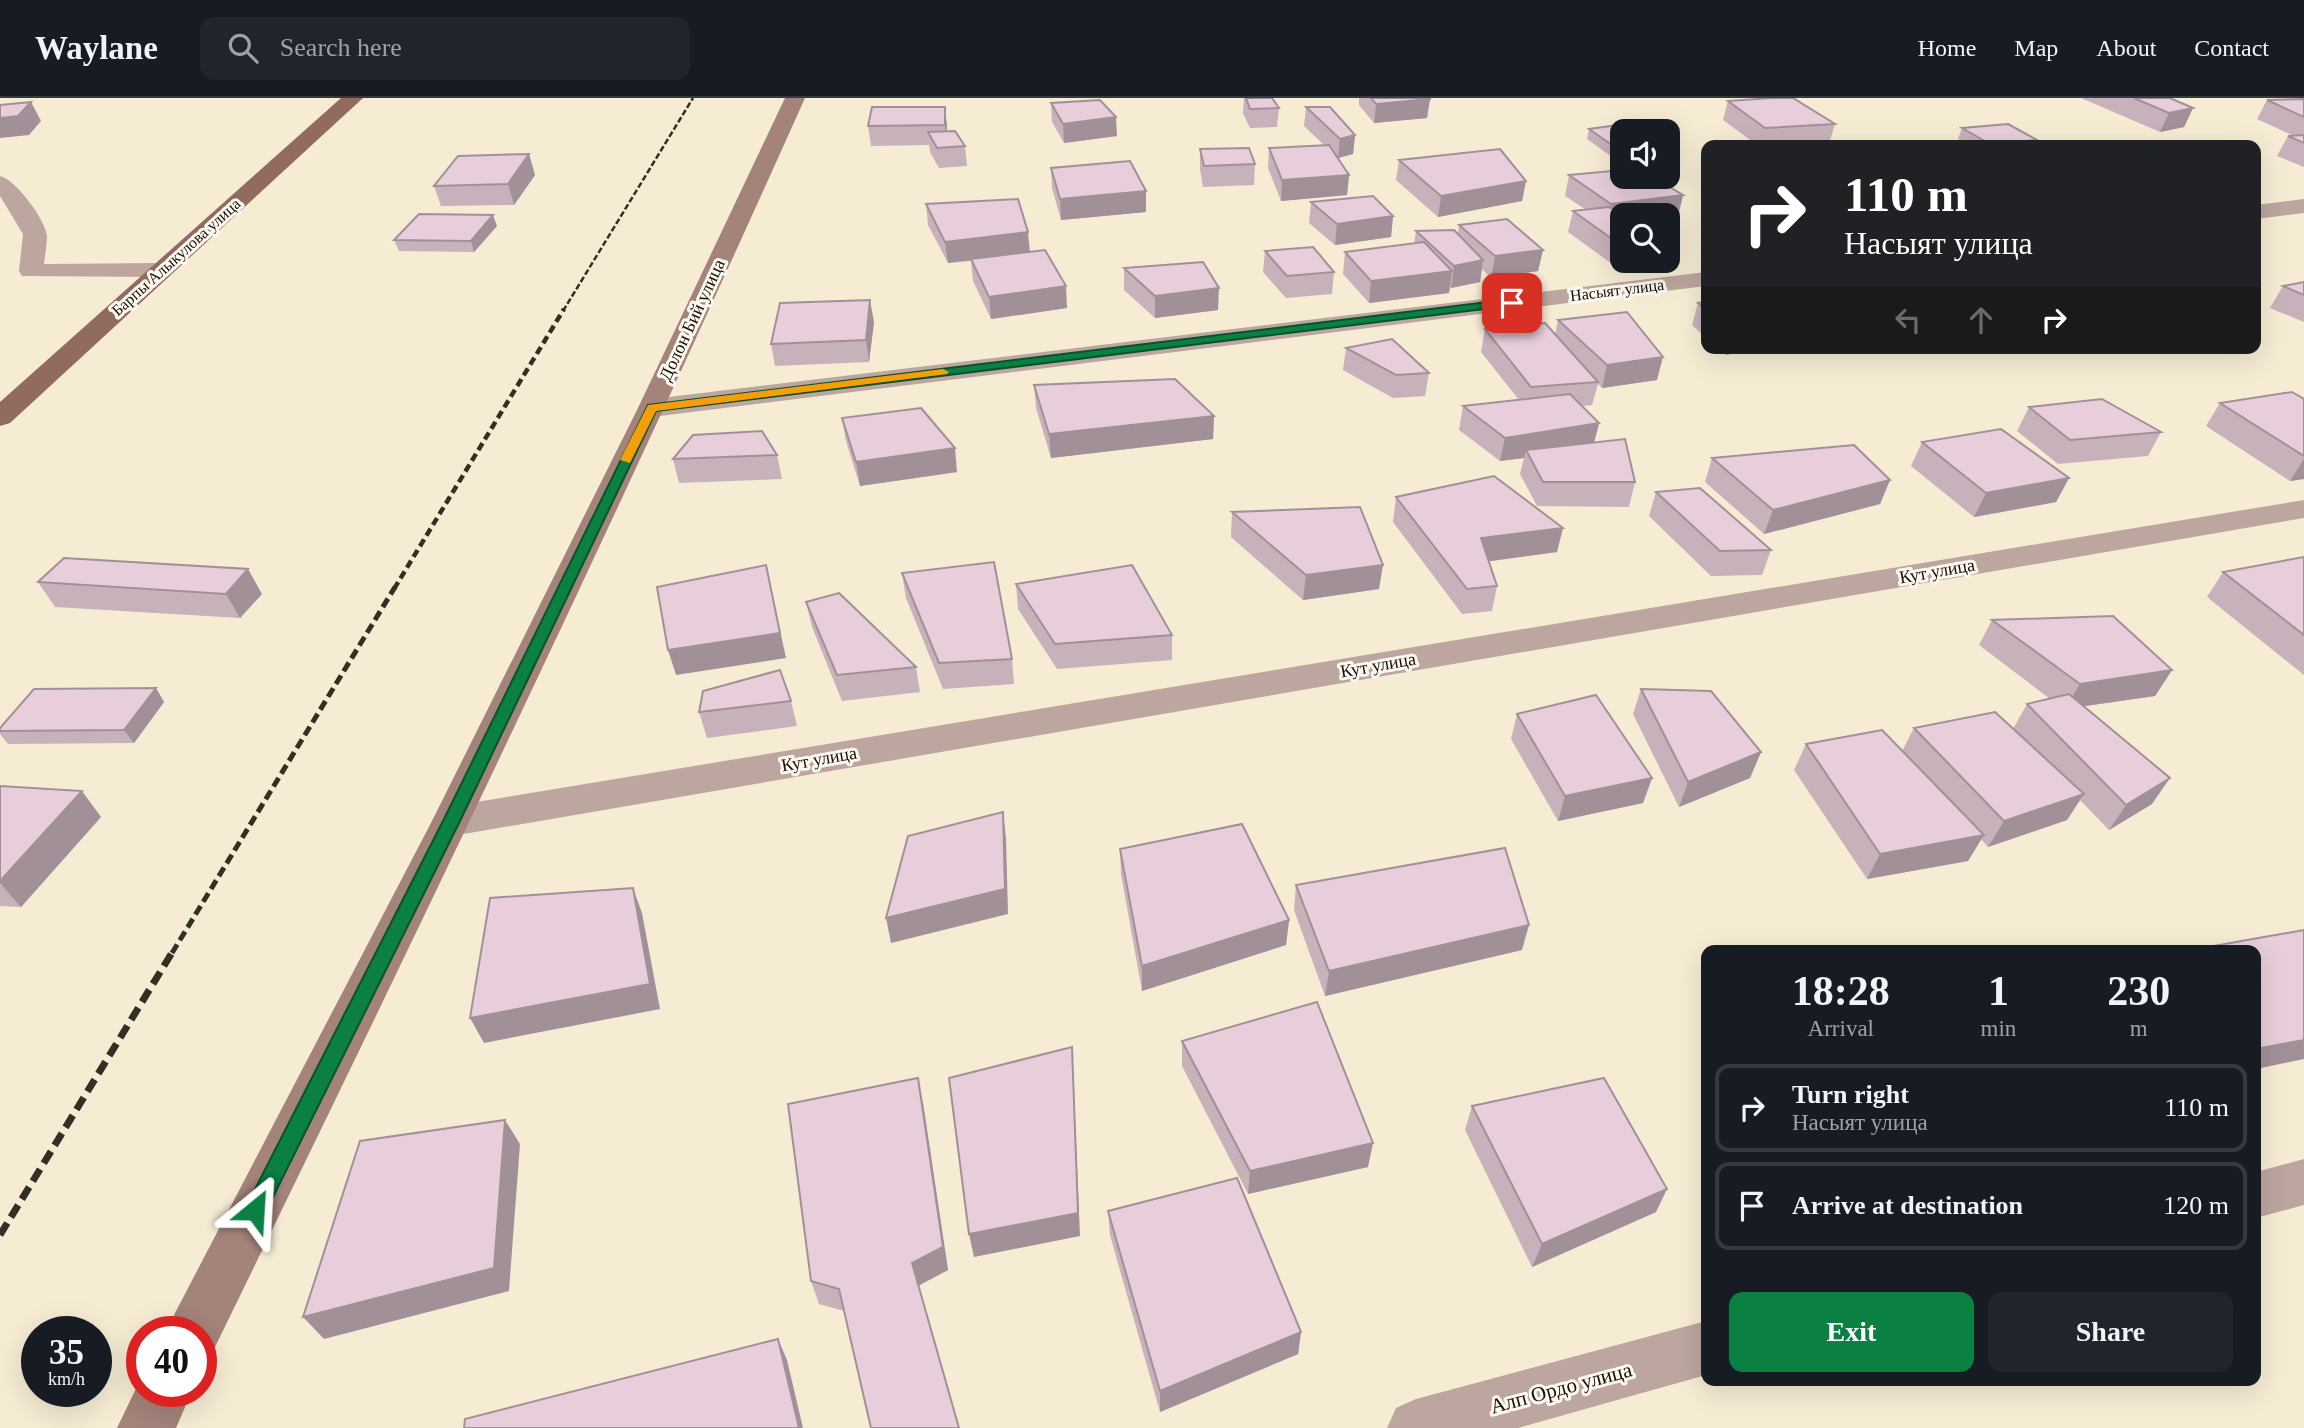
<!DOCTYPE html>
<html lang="en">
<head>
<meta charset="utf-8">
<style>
  body { margin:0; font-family:Georgia,serif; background:#20242c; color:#f1f3f6; height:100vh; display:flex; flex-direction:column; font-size:26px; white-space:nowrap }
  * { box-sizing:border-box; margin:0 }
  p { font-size:23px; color:#9ea1a6 }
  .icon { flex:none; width:38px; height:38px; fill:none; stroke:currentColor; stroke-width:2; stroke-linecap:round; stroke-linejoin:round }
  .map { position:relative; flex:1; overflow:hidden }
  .side { position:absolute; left:1701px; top:847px; width:560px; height:441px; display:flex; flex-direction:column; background:#171b24; border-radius:14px; box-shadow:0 7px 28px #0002 }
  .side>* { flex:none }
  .top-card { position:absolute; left:1701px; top:42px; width:560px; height:214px; border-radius:14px; box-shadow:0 7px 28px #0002; background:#202124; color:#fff; overflow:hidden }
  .fabs { position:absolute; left:1610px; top:21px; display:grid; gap:14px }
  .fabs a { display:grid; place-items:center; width:70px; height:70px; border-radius:14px; background:#171b24; box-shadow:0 7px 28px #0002; font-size:35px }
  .speed { position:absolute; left:21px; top:1218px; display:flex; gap:14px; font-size:35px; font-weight:700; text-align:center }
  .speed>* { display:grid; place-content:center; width:91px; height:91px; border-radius:50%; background:#171b24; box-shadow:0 7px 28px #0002; line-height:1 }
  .speed small { font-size:18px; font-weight:400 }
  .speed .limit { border:10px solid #d22; background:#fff; color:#111 }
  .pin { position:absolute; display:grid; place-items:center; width:60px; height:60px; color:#fff; margin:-30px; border-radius:14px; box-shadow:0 4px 10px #0006 }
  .me { position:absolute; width:77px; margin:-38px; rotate:27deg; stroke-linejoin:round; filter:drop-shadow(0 0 5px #0008) }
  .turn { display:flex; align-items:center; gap:24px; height:147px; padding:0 28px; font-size:32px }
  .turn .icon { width:91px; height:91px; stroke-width:2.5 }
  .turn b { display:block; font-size:49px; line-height:60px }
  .lanes { display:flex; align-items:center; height:66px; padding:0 28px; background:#0003; justify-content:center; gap:35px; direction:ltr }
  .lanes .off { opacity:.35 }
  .eta { display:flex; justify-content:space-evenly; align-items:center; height:119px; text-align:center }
  .eta b { font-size:42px; font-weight:700; line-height:49px }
  .cta { display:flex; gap:14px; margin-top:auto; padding:14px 28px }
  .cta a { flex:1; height:80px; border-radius:14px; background:#0b8043; color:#fff; font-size:28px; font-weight:700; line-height:80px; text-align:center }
  .cta a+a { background:#20242c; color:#f1f3f6 }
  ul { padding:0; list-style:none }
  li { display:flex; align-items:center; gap:21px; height:88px; margin:0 14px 10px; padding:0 14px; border:4px solid #363941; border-radius:14px }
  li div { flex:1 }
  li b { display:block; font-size:26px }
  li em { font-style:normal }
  header { display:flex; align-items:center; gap:42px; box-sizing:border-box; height:98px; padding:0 35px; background:#171b24; border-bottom:2px solid #363941 }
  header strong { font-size:33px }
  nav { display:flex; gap:38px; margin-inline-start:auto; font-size:24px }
  .search { width:490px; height:63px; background:#20242c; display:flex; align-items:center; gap:18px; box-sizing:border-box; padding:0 24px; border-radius:14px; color:#9ea1a6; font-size:26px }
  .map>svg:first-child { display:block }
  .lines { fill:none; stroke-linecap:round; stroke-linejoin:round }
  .street { fill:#bca69f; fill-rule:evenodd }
  .secondary { fill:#a3837a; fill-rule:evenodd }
  .primary { fill:#916b5f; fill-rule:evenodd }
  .rail-far3 { stroke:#332f24; stroke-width:2.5; stroke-dasharray:6 2.5; stroke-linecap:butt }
  .rail-far2 { stroke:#332f24; stroke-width:4.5; stroke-dasharray:8 4.5; stroke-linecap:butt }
  .rail-far1 { stroke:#332f24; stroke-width:5; stroke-dasharray:10 5; stroke-linecap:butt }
  .rail { stroke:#332f24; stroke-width:7; stroke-dasharray:14 7; stroke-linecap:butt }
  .wall { fill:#c7b1bb }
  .shaded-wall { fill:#a29099 }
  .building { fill:#e7ceda; stroke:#a29099; stroke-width:2 }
  .route { fill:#0b8043; stroke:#07532c; stroke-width:2 }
  .slow { fill:#f59e0b }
  .labels { text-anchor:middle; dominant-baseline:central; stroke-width:6; stroke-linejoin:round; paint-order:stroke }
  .far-street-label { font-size:16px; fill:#141008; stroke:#fef9f0 }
  .street-label { font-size:18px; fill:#141008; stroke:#fef9f0 }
  .near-street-label { font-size:21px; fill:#141008; stroke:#fef9f0 }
</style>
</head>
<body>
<header>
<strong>Waylane</strong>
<div class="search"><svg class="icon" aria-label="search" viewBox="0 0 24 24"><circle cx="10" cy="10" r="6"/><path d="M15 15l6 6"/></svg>Search here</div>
<nav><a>Home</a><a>Map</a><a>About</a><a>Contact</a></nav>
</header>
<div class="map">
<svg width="2304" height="1330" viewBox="0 0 2304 1330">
  <rect width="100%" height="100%" fill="#f6ecd4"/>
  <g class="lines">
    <g class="street">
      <path d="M0,78C16,82 45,121 47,138C47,146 45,157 44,166L161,165L170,167L173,172L170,177L161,179L22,178L19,173L23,136L0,98Z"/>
      <polygon points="2304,101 2304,115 2256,121 2256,107"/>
      <polygon points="1706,174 1706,188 652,319 642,316 638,310 642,304 652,301"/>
      <polygon points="2304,402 2304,420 452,738 438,733 432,723 438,713 452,708"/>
      <polygon points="2304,1061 2304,1107 2256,1120 2256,1074"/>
      <polygon points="1706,1223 1706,1277 1518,1330 1387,1330 1396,1310 1416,1301"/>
    </g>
    <g class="secondary">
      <path d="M785,0H805C616,422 416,838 213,1253L201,1258V1234H167L175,1215L432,723L638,310Z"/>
      <polygon points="142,1278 142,1293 192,1293 176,1330 117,1330"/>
    </g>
    <polygon class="primary" points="341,0 363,0 10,325 0,328 0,304"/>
    <polyline class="rail-far3" points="563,213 693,0"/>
    <polyline class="rail-far2" points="394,491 564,211"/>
    <polyline class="rail-far1" points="172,855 395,489"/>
    <polyline class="rail" points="0,1137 173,853"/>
  </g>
  <g class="wall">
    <polygon points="1244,0 1272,0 1279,10 1277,29 1250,30 1243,15"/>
    <polygon points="1359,0 1430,0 1427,20 1374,25 1359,7"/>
    <polygon points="2081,0 2170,0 2193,10 2184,29 2160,34"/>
    <polygon points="2304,1 2304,69 2277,58 2288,38 2292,37 2257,21 2267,2"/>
    <polygon points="1728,3 1835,26 1829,46 1801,47 1757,47 1723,22"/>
    <polygon points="1051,5 1117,38 1064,45 1052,24"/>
    <polygon points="945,9 947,33 965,48 967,68 939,70 930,54 929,47 871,48 868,28"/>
    <polygon points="1306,9 1355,37 1353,56 1338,60 1349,77 1347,97 1281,103 1268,70 1269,50 1324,47 1304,28"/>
    <polygon points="1962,30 2034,47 1970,47 1958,41"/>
    <polygon points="1589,31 1622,33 1622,66 1587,41"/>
    <polygon points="1200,51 1255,66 1254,87 1203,89 1200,71"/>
    <polygon points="529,56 535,77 514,107 441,108 434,88"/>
    <polygon points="1399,62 1526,83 1522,103 1438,119 1396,82"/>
    <polygon points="1051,70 1146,93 1146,114 1061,122 1052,90"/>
    <polygon points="1569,77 1683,97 1678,118 1622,117 1622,163 1650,166 1619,171 1568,134 1573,113 1585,111 1565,98"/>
    <polygon points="1311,104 1393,118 1391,139 1335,147 1309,125"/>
    <polygon points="926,106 1029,154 1067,210 991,221 973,183 971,163 948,165 928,127"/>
    <polygon points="1459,127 1543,152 1538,173 1491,180 1482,171 1480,184 1451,190 1450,189 1449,195 1369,205 1343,176 1345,154 1414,146 1416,133 1458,136"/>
    <polygon points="497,128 474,154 399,153 394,142"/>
    <polygon points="1265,153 1334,174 1332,196 1286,200 1263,174"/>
    <polygon points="1124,170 1218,212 1155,220 1124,192"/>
    <polygon points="2304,184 2304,224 2270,210 2283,188"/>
    <polygon points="1706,204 1706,240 1692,227 1698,205"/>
    <polygon points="1558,222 1657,282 1602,290 1598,286 1592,307 1582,308 1599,325 1594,344 1635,384 1629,409 1537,408 1520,376 1524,360 1500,363 1459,332 1463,308 1519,302 1481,254 1485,231 1555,237"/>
    <polygon points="874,224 869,264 775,268 771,246"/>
    <polygon points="1346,250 1429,275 1425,298 1393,300 1343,272"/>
    <polygon points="1718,250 1759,250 1726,257"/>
    <polygon points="1034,287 1214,318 1213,341 1051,360 1036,310"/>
    <polygon points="2304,301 2304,381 2290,383 2206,328 2220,305"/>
    <polygon points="2029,309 2161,334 2148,358 2058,366 2017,333"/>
    <polygon points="842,320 957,374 860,388 846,343"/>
    <polygon points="1922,344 2069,380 2056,404 1974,419 1911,368"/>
    <polygon points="777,357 782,381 679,385 673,361"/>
    <polygon points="1712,360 1890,382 1880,406 1764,436 1705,384"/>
    <polygon points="1656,394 1771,452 1762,477 1711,478 1649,418"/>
    <polygon points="1396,399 1557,454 1489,463 1497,488 1492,513 1462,516 1393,424"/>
    <polygon points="1232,414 1379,491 1303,502 1231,439"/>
    <polygon points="2304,459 2304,577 2207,499 2223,474"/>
    <polygon points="902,475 1012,561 1014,586 943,591 906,500"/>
    <polygon points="38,484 262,496 240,520 55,509"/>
    <polygon points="1016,486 1172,537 1172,562 1057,571 1018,511"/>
    <polygon points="806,504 916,569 920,594 842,603 812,529"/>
    <polygon points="1992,522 2172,572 2155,598 2084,608 2152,706 2109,732 2080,702 2067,722 1988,749 1981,741 1968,763 1867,781 1794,672 1806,646 1902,653 1914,630 2013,631 2027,606 2050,601 1979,547"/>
    <polygon points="156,590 164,604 134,645 8,646 0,636 0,630"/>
    <polygon points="1641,591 1761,654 1750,680 1679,709 1633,616"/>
    <polygon points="791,603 797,628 707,640 699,614"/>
    <polygon points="1517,616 1652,680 1643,705 1558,723 1511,641"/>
    <polygon points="0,688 101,719 21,809 0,808"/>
    <polygon points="1120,751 1289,822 1286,847 1142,893 1121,776"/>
    <polygon points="1296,787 1522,852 1325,898 1294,812"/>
    <polygon points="1182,943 1368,1069 1248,1096 1182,968"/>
    <polygon points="923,1005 948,1172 919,1187 844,1213 819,1206 811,1183"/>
    <polygon points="1472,1008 1656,1114 1532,1169 1465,1032"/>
    <polygon points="1108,1113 1301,1234 1298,1256 1160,1314 1110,1137"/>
  </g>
  <g class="shaded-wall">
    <polygon points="1430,1 1427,20 1374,25 1376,6"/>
    <polygon points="31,4 41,23 29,37 0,40 0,20"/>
    <polygon points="945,9 947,28 947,47 945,27"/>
    <polygon points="2193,10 2184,29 2160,34 2169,15"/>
    <polygon points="1116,19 1117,38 1064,45 1063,26"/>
    <polygon points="1355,37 1353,56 1338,60 1340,41"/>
    <polygon points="2037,42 2034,47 1990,47 1990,46"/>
    <polygon points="1668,52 1674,52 1671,62 1668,63"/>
    <polygon points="529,56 535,77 514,107 508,86"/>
    <polygon points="1349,77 1347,97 1281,103 1282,82"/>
    <polygon points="1526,83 1522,103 1438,119 1441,98"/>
    <polygon points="1146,93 1146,114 1061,122 1060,101"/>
    <polygon points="1683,97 1678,118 1668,119 1668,117 1622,117 1622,124 1607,126 1611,106"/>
    <polygon points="493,117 497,128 474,154 471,143"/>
    <polygon points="1393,118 1391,139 1335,147 1337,126"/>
    <polygon points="1028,134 1030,155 948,165 945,144"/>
    <polygon points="1543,152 1538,173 1491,180 1495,158"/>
    <polygon points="1622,158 1622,163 1650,163 1650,166 1619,171"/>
    <polygon points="1483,162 1480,184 1451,190 1454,168"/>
    <polygon points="1452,173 1449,195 1369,205 1371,183"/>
    <polygon points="1066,188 1067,210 991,221 989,199"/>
    <polygon points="1219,190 1218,212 1155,220 1155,198"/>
    <polygon points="870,202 874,224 869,264 866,242"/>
    <polygon points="1728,250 1759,250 1726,257"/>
    <polygon points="1663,259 1657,282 1602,290 1607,267"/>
    <polygon points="1214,318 1213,341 1051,360 1049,336"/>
    <polygon points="1599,325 1593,349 1526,352 1524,360 1500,363 1505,340"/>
    <polygon points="955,350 957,374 860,388 856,364"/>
    <polygon points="2304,361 2304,381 2290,383"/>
    <polygon points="2069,380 2056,404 1974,419 1986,395"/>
    <polygon points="1890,382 1880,406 1764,436 1773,412"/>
    <polygon points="1563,430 1557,454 1477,465 1481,440"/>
    <polygon points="766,467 786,560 676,577 668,552"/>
    <polygon points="1383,467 1379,491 1303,502 1306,477"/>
    <polygon points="248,471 262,496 240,520 226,496"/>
    <polygon points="2172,572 2155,598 2065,611 2080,586"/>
    <polygon points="156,590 164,604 134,645 124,632"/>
    <polygon points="1761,654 1750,680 1679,709 1688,684"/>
    <polygon points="1652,680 1643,705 1558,723 1565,698"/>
    <polygon points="2170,680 2152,706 2109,732 2126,707"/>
    <polygon points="82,693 101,719 21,809 0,785 0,783"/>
    <polygon points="2084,696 2067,722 1988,749 2004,723"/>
    <polygon points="1003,714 1006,740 1008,816 891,845 886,820"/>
    <polygon points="1984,737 1968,763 1867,781 1880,756"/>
    <polygon points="633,790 642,815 660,911 484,945 470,920"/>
    <polygon points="1289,822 1286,847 1142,893 1142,868"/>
    <polygon points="1529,827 1522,852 1325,898 1329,873"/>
    <polygon points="2304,942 2304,961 2256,971 2256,951"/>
    <polygon points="1072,949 1080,1138 974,1159 969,1136"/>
    <polygon points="918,980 923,1005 948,1172 918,1188 912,1165"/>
    <polygon points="505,1022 520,1046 509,1193 324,1241 303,1219"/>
    <polygon points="1373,1045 1368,1069 1248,1096 1250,1073"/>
    <polygon points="1667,1091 1656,1114 1532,1169 1542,1146"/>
    <polygon points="1301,1234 1298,1256 1160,1314 1160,1293"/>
    <polygon points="778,1241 787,1262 803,1330 799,1330"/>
  </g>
  <g class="building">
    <polygon points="1246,0 1272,0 1279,10 1250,11"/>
    <polygon points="1371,0 1430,0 1430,1 1376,6"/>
    <polygon points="1772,0 1793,0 1835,26 1765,30 1728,3"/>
    <polygon points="2134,0 2170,0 2193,10 2169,15"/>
    <polygon points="2304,1 2304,19 2267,2"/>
    <polygon points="1100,2 1116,19 1063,26 1051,5"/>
    <polygon points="31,4 18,18 0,20 0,7"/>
    <polygon points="872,9 945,9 945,27 868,28"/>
    <polygon points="1306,9 1330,9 1355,37 1340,41"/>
    <polygon points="1633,25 1645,33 1622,33 1622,54 1589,31"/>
    <polygon points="2008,26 2037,42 1990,46 1962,30"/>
    <polygon points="955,33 965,48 937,50 928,34"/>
    <polygon points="2304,37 2304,45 2288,38"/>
    <polygon points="1955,43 1962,47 1904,47 1902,46"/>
    <polygon points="1329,47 1349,77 1282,82 1269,50"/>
    <polygon points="1668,48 1674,52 1668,52"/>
    <polygon points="1249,50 1255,66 1204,68 1200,51"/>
    <polygon points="1500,51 1526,83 1441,98 1399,62"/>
    <polygon points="529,56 508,86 434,88 458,58"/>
    <polygon points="1130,63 1146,93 1060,101 1051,70"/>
    <polygon points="1622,72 1622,79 1653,79 1683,97 1611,106 1569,77"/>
    <polygon points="1373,98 1393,118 1337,126 1311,104"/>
    <polygon points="1018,101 1028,134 945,144 926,106"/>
    <polygon points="1609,109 1622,119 1622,148 1573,113"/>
    <polygon points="419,116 493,117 471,143 394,142"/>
    <polygon points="1507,121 1543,152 1495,158 1459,127"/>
    <polygon points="1454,132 1483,162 1454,168 1416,133"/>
    <polygon points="1424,144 1452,173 1371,183 1345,154"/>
    <polygon points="1313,149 1334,174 1287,178 1265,153"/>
    <polygon points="1045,152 1066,188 989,199 971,161"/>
    <polygon points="1203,164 1219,190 1155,198 1124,170"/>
    <polygon points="2304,184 2304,197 2283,188"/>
    <polygon points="870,202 866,242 771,246 780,205"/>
    <polygon points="1706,204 1706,212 1698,205"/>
    <polygon points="1627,214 1663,259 1607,267 1558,222"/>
    <polygon points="1545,225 1598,284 1531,289 1485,231"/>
    <polygon points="1392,241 1429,275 1396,277 1346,250"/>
    <polygon points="1175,281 1214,318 1049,336 1034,287"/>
    <polygon points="2292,294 2304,301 2304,358 2220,305"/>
    <polygon points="1570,296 1599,325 1505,340 1463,308"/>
    <polygon points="2102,301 2161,334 2070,342 2029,309"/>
    <polygon points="921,310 955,350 856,364 842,320"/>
    <polygon points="2001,331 2069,380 1986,395 1922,344"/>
    <polygon points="762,333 777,357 673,361 693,337"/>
    <polygon points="1625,341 1635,384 1543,384 1526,352"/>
    <polygon points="1854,347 1890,382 1773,412 1712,360"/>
    <polygon points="1494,378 1563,430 1481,440 1497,488 1467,491 1396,399"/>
    <polygon points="1700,390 1771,452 1720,453 1656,394"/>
    <polygon points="1360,409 1383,467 1306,477 1232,414"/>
    <polygon points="2304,459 2304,537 2223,474"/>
    <polygon points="64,460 248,471 226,496 38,484"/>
    <polygon points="994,464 1012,561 939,565 902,475"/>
    <polygon points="766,467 780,535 668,552 657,489"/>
    <polygon points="1132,467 1172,537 1055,546 1016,486"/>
    <polygon points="839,495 916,569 837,577 806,504"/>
    <polygon points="2113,518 2172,572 2080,586 1992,522"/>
    <polygon points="780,572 791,603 699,614 703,593"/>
    <polygon points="156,590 124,632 0,633 0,630 34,591"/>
    <polygon points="1641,591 1711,593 1761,654 1688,684"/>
    <polygon points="2069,596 2170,680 2126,707 2027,606"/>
    <polygon points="1596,597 1652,680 1565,698 1517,616"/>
    <polygon points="1995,614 2084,696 2004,723 1914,630"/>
    <polygon points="1882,632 1984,737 1880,756 1806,646"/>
    <polygon points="0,688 82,693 0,783"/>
    <polygon points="1003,714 1005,791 886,820 908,738"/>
    <polygon points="1242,726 1289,822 1142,868 1120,751"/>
    <polygon points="1505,750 1529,827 1329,873 1296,787"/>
    <polygon points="633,790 650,886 470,920 490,800"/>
    <polygon points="2304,832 2304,942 2256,951 2256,852 2191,852"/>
    <polygon points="1317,904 1373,1045 1250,1073 1182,943"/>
    <polygon points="1072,949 1078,1115 969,1136 949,980"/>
    <polygon points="918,980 943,1149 912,1165 959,1330 871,1330 839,1191 811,1183 788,1006"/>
    <polygon points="1604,980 1667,1091 1542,1146 1472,1008"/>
    <polygon points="505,1022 494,1170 303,1219 360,1043"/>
    <polygon points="1237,1080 1301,1234 1160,1293 1108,1113"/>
    <polygon points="778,1241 799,1330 464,1330 465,1321"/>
  </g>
  <polygon class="route" points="1512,201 1516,202 1516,207 656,313 460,723 263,1119 255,1122 248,1119 245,1112 248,1105 443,723 648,307"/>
  <polygon class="slow" points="943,271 949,274 947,276 656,313 630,365 620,362 648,307"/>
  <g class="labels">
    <g class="far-street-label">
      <text transform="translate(176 159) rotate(-42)">Барпы Алыкулова улица</text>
      <text transform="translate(1617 192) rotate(-7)">Насыят улица</text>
    </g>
    <g class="street-label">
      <text transform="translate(692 222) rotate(-65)">Долон Бий улица</text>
      <text transform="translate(1937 473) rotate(-10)">Кут улица</text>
      <text transform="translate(1378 567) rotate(-10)">Кут улица</text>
      <text transform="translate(819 661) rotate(-10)">Кут улица</text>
    </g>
    <g class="near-street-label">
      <text transform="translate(1561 1290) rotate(-15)">Алп Ордо улица</text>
    </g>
  </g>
</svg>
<div class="fabs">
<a><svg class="icon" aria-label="sound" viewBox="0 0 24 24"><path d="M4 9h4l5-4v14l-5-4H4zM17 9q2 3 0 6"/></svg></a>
<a><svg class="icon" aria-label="search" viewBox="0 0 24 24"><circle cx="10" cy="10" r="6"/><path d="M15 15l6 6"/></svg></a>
</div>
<div class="speed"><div>35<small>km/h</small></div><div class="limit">40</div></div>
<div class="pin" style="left:1512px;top:205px;background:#d93025"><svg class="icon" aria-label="arrive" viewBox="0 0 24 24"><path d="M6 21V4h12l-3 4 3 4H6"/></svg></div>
<svg class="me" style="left:255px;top:1112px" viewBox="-20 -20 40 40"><path d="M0-17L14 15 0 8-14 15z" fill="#0b8043" stroke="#fff" stroke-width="4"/></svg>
<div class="top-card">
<div class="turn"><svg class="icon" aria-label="right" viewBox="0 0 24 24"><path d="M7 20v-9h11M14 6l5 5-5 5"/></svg><div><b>110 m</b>Насыят улица</div></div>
<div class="lanes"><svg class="icon off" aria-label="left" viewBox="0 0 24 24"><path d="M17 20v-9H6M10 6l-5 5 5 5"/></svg><svg class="icon off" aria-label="ahead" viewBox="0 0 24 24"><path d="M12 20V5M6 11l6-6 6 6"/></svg><svg class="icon" aria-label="right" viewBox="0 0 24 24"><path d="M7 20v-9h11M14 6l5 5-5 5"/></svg></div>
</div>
<section class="side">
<div class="eta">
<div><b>18:28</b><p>Arrival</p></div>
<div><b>1</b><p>min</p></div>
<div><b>230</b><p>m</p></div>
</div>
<ul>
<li><svg class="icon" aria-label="right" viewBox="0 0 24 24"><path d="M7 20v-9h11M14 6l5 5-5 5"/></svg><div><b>Turn right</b><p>Насыят улица</p></div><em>110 m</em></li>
<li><svg class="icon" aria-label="arrive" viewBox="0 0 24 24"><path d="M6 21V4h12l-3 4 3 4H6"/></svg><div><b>Arrive at destination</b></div><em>120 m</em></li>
</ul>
<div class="cta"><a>Exit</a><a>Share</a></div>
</section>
</div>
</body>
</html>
